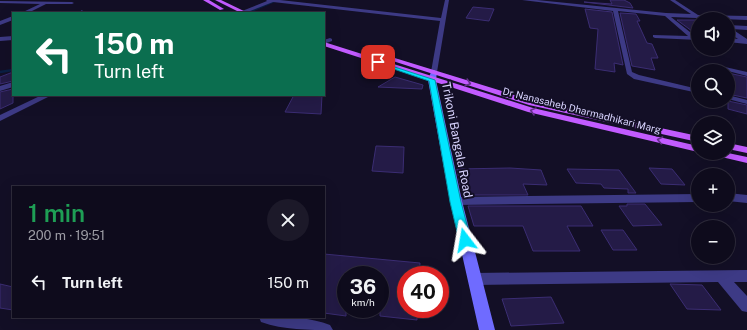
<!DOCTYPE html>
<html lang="en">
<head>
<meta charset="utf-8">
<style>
  body { margin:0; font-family:"Public Sans",sans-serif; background:#1c1929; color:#f1f3f6; height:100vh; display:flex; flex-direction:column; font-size:15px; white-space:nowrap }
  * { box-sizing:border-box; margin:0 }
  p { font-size:13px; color:#9b9ba3 }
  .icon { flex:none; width:22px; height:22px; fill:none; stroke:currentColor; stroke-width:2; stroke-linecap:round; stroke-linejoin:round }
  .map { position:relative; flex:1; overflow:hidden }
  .drawer { position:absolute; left:12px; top:186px; width:313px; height:132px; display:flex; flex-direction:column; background:#0e0b1c; border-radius:0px; box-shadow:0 4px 16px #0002,0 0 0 1px #2e2b3b }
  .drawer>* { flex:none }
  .guide { position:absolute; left:12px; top:12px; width:313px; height:84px; border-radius:0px; box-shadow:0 4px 16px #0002,0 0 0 1px #2e2b3b; background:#0b6e4f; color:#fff; overflow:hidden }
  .controls { position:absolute; left:691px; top:12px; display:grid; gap:8px }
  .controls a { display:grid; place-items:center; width:44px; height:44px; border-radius:50%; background:#0e0b1c; box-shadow:0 4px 16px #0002,0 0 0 1px #2e2b3b; font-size:20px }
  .speed { position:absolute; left:337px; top:266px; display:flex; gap:8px; font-size:20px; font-weight:700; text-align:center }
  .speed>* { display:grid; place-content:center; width:52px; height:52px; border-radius:50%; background:#0e0b1c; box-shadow:0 4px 16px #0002,0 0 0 1px #2e2b3b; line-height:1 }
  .speed small { font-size:10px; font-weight:400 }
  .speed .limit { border:6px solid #d22; background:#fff; color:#111 }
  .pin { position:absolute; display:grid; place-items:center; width:34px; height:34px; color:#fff; margin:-17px; border-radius:8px; box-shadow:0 2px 6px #0006 }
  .me { position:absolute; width:44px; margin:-22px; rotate:346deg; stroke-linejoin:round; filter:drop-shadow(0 0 3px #0008) }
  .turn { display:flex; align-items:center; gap:14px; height:84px; padding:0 16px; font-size:18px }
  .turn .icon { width:52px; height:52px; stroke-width:2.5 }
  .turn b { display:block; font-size:28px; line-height:34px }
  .round { display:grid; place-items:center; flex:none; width:42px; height:42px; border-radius:21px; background:#1c1929 }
  .summary { display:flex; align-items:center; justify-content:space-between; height:68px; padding:0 16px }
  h1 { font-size:24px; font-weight:600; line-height:30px; color:#1e9e55 }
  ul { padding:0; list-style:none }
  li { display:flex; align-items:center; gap:12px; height:56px; padding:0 16px }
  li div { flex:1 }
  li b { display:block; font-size:15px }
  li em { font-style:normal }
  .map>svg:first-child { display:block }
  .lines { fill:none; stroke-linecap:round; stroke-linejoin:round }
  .stream-far1 { stroke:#0a1f44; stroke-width:2 }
  .stream { stroke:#0a1f44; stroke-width:2.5 }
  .building { fill:#241b47; stroke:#3b2d73 }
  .street { fill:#3d3a85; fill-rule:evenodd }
  .secondary { fill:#6f6bff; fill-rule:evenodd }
  .primary { fill:#c25bff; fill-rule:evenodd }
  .oneway { stroke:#623188 }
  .route { fill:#00e5ff; stroke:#0095a6 }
  .labels { text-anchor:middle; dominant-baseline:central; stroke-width:4; stroke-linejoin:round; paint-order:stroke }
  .far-street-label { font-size:10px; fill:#d9d4ff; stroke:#130f26 }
  .street-label { font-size:12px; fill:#d9d4ff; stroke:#130f26 }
</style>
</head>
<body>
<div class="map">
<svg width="747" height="330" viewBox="0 0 747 330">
  <rect width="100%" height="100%" fill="#130f26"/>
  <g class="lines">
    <polyline class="stream-far1" points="247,13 277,0"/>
    <polyline class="stream" points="0,72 13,70"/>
  </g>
  <g class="building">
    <polygon points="610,0 624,0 630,3 633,8 584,2 612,4"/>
    <polygon points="473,7 494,9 489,21 466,18"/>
    <polygon points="585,9 612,12 623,65 614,63 615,72 595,69 598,29 590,28"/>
    <polygon points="620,13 636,14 640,21 637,21 647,43 652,44 658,58 651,58 655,70 632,66"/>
    <polygon points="677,20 698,20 698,34 696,34"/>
    <polygon points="13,72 13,81 0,84 0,77"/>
    <polygon points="728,73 747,77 747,98 728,94"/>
    <polygon points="395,77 423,85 422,89 378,87"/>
    <polygon points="13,89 13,103 0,109 0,92"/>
    <polygon points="294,95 322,95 321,114 285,112"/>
    <polygon points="728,101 747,105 747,114 728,109"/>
    <polygon points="376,146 404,147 403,173 372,171"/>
    <polygon points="510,168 541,170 547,185 523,184 528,195 465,195 463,185 460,185 457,169"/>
    <polygon points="649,168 672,169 685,185 661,184"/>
    <polygon points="567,169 619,170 636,193 628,193 628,189 604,188 601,184 576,183"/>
    <polygon points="627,204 645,204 662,225 633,226 619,206 627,206"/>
    <polygon points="468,206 581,206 593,226 567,226 580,251 533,251 523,226 474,226"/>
    <polygon points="601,230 623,230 637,250 613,250"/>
    <polygon points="324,254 420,263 419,275 406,275 406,309 417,309 417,320 380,316 380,275 346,275 346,316 324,313"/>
    <polygon points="0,284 13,287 13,310 0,308"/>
    <polygon points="670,284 702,285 721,310 687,309"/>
    <polygon points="551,297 564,323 511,326 502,299"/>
  </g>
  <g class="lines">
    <g class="street">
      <polygon points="266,0 280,0 441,18 445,0 449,0 437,72 434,74 431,72 440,21 273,2 245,13 237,13 267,1"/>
      <polygon points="522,0 537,0 666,13 691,14 670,0 675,0 698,15 747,16 747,20 671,17 695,36 698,36 698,40 655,38 653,37 653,35 688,36 665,16 618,11 632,72 639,75 698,89 698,93 634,79 627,74 613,11"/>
      <polygon points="0,1 72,2 74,3 72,4 46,4 28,13 21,13 40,4 0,3"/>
      <polygon points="82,10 84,13 78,13"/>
      <polygon points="13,16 13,20 0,25 0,21"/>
      <polygon points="728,25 747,26 747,30 732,29 747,39 747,44 728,42 728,38 738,39 728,32"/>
      <polygon points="13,36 13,40 0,41 0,37"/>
      <polygon points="330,38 332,39 332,41 324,44 324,40"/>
      <polygon points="725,67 747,72 747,76 728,71 719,71"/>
      <polygon points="13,82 13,87 0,91 0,86"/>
      <polygon points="42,95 52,95 0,121 0,115"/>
      <polygon points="728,95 747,100 747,104 728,99"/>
      <polygon points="728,193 747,195 747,203 728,201"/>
      <polygon points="698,194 698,202 456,205 452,204 450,201 452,198 456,197"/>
      <polygon points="747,270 747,282 734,282 747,296 747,312 742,311 718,282 475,285 470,283 468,279 470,275 475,273"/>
      <path d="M259,317C283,317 307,316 330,325L333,330C308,330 284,330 261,322Z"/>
    </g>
    <polygon class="secondary" points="434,70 437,72 436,80 462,201 495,330 479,330 450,201 428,80 431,72"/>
    <g class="primary">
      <polygon points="203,0 209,0 224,9 220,10"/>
      <polygon points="215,0 221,0 248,13 241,13"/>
      <polygon points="324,42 533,108 698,146 698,152 528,112 324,46"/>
      <polygon points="368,51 372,51 534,101 698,136 698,142 529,105 368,53"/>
      <polygon points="728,143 747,147 747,153 728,149"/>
      <polygon points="711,153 728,153 747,157 747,163 713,155"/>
    </g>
  </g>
  <defs><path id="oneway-chevron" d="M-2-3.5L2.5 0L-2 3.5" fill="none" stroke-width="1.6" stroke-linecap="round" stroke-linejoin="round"/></defs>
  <g class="oneway">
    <use href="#oneway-chevron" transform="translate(468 83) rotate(17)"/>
    <use href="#oneway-chevron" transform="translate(533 111) rotate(-165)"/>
    <use href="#oneway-chevron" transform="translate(660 140) rotate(-168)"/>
  </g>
  <polygon class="route" points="376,61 435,80 461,202 471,240 469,243 461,243 459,240 450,202 429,81 376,63"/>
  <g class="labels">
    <g class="far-street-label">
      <text transform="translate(582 110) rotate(14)">Dr Nanasaheb Dharmadhikari Marg</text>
    </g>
    <g class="street-label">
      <text transform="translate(457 140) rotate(79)">Trikoni Bangala Road</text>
    </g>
  </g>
</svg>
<div class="controls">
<a><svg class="icon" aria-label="sound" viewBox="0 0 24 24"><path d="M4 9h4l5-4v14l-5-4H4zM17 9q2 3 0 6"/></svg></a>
<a><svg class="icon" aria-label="search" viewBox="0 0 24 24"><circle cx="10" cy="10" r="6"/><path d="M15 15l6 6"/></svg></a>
<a><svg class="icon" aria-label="layers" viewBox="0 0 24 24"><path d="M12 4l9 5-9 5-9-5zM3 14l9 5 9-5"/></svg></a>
<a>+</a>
<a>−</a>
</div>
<div class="speed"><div>36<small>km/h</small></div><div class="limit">40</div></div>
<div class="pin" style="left:378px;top:62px;background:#d93025"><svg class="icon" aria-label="arrive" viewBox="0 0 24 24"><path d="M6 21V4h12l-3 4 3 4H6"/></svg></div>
<svg class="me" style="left:465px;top:240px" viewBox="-20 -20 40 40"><path d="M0-17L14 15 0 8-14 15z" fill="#00e5ff" stroke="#fff" stroke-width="4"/></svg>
<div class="guide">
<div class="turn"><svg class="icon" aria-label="left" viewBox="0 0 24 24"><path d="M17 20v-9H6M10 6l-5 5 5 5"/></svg><div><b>150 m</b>Turn left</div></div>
</div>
<section class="drawer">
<div class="summary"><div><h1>1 min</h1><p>200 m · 19:51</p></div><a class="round"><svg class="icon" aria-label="close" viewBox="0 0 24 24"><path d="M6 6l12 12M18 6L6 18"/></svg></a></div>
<ul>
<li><svg class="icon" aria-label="left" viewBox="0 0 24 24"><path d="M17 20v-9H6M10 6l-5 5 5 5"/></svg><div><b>Turn left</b></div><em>150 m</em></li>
</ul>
</section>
</div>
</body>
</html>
